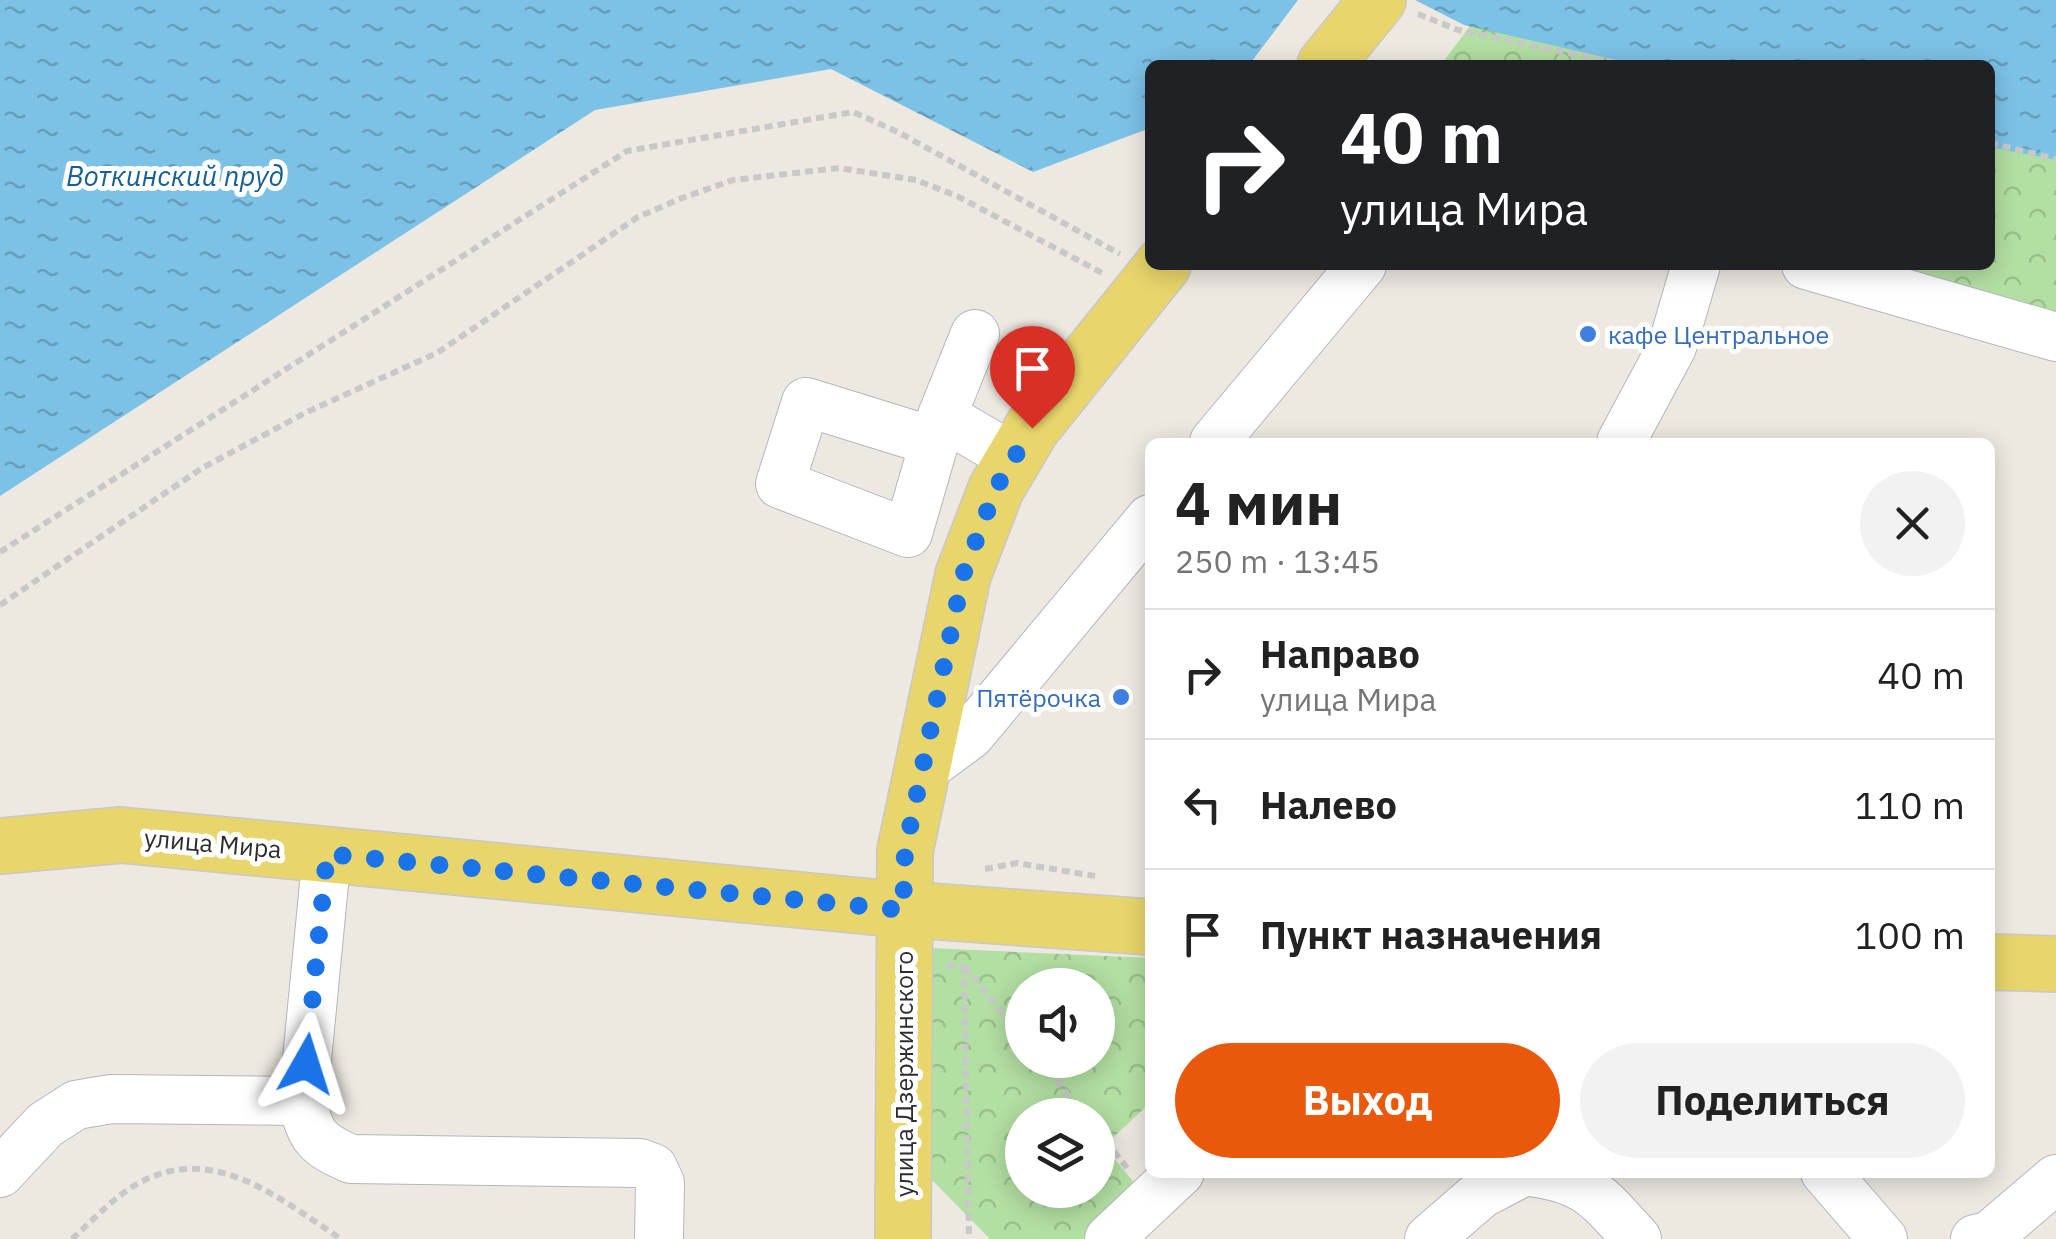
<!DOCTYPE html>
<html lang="ru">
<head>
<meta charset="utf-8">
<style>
  body { margin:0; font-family:"IBM Plex Sans",sans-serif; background:#f2f2f2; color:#222; height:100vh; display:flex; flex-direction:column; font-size:38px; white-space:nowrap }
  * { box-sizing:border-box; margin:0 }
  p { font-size:32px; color:#767676 }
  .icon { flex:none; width:55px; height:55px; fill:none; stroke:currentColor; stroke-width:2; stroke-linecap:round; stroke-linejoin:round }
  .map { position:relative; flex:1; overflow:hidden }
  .panel { position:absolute; left:1145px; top:438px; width:850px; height:740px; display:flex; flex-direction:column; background:#fff; border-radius:15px; box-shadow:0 5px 25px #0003 }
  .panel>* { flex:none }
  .top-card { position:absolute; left:1145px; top:60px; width:850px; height:210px; border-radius:15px; box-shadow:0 5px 25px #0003; background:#202124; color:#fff; overflow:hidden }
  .tools { position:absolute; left:1005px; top:968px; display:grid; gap:20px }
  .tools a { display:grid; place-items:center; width:110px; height:110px; border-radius:50%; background:#fff; box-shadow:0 5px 25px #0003; font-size:50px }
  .pin { position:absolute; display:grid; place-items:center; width:85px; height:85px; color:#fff; margin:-102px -42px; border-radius:50% 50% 50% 0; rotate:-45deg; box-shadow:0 0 10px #0007 }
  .pin .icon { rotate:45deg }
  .me { position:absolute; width:110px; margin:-55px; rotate:6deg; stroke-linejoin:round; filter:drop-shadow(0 0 8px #0008) }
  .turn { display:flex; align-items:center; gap:35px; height:210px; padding:0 30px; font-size:45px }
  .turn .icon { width:130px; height:130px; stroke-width:2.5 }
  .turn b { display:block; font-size:70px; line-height:85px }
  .round { display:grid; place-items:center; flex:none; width:105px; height:105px; border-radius:52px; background:#f2f2f2 }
  .overview { display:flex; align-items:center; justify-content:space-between; height:170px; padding:0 30px }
  h1 { font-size:60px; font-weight:700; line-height:75px }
  .action { display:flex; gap:20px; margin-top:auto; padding:20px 30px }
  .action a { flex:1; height:115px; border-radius:60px; background:#ea580c; color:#fff; font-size:40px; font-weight:700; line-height:115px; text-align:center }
  .action a+a { background:#f2f2f2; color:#222 }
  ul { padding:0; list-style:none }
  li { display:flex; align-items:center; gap:30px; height:130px; padding:0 30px; border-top:2px solid #e0e0e0 }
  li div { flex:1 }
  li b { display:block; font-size:38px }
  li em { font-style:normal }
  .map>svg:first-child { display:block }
  .park { fill:url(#park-crowns); fill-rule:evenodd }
  .water { fill:url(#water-ripples) }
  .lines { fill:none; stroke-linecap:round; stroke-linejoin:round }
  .minor-casing { stroke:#b4b6bf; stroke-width:50 }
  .major-casing { stroke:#c8c8c8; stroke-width:58 }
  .path { stroke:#c8c8c8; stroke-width:6; stroke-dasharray:8 5; stroke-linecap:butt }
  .minor { stroke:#fff; stroke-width:48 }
  .major { stroke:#e8d56c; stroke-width:55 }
  .route { stroke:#1a73e8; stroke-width:18; stroke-dasharray:0 32.4 }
  .shop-dot { fill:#3f7fe0; stroke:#fff; stroke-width:4 }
  .labels { text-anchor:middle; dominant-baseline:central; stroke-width:10; stroke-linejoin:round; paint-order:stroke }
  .shop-label { font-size:25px; fill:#366cbe; stroke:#fff; text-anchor:start }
  .street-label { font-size:25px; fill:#2d2d2d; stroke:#fff }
  .water-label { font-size:28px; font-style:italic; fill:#176097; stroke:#fff }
</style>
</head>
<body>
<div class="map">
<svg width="2056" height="1239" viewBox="0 0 2056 1239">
  <defs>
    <pattern id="park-crowns" width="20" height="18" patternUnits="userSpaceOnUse" patternTransform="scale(2.5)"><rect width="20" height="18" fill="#b2dfa2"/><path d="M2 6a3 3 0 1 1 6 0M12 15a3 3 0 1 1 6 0" fill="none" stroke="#99c08c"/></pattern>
    <pattern id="water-ripples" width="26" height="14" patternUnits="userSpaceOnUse" patternTransform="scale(2.5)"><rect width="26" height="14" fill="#7cc2e7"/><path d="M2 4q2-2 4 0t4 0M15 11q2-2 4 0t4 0" fill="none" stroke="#669ebc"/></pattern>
  </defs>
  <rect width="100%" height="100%" fill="#ede9e1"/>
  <g class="park">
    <polygon points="1489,0 2056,0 2056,315 1845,265 1990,265 1990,65 1441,65"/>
    <path d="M931,948L1150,958V1103L1104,1146L1140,1190L1083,1239H990L931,1179ZM1022,985H1098V1060H1022ZM1022,1115H1098V1190H1022Z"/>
  </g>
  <g class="water">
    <polygon points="0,0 1298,0 1249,65 1150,65 1150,128 1033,172 831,69 595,110 0,496"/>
    <polygon points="1415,0 2056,0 2056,160 1990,147 1990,65 1638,65 1464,25"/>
  </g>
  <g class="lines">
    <g class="minor-casing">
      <g id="minor">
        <polyline points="1806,265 2056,337"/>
        <polyline points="975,334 942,416 1014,458"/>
        <polyline points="935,442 806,402 780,484 908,533 942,416"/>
        <polyline points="1214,442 1362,265"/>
        <polyline points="1621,442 1672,347 1696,265"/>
        <polyline points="921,771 970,735 1150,519"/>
        <path d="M327,853L303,1101C309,1136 318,1145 351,1159L640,1163L653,1168L660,1183L659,1239"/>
        <path d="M1529,1172C1588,1179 1599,1198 1637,1239"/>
        <polyline points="1825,1172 1883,1239"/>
        <polyline points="0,1173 45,1125 76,1105 111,1099 303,1101"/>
        <polyline points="1109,1239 1180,1172"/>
        <polyline points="1429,1239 1481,1194 1523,1172"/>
        <polyline points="1975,1239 1989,1236 2056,1179"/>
      </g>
    </g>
    <g class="major-casing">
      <g id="major">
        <polyline points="1325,65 1378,0"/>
        <polyline points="0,846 121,835 873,907 1150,927"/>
        <polyline points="1990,962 2056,964"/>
        <polyline points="903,1239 905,851 963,575 996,489 1032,428 1163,265"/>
      </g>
    </g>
    <g class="path">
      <polyline points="1418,14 1458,30 1625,65"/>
      <polyline points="1990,143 2056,159"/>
      <polyline points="0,552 627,151 853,112 898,132 1120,254"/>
      <polyline points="0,605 202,468 307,412 437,353 638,217 682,198 733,180 839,168 916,180 957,196 1104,274"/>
      <polyline points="985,869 1017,863 1095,876"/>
      <polyline points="947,966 964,966"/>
      <polyline points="964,966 969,1239"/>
      <polyline points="965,967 1022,1038"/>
      <polyline points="1040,1060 1084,1115"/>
      <polyline points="1098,1131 1127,1168"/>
      <path d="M72,1239C93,1220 113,1198 137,1184C213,1141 280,1199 341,1239"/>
    </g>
    <use href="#minor" class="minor"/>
    <use href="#major" class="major"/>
  </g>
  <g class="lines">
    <polyline class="route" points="306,1064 327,854 903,910 905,851 963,575 996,488 1032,428"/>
  </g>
  <g class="shop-dot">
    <circle cx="1588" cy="334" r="10"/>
    <circle cx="1121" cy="697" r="10"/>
  </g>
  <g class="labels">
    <g class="shop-label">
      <text x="1608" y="334">кафе Центральное</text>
      <text x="1101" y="697" text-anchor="end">Пятёрочка</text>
    </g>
    <g class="street-label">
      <text transform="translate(213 843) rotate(5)">улица Мира</text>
      <text transform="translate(903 1074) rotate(-90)">улица Дзержинского</text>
    </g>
    <g class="water-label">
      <text x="175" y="175">Воткинский пруд</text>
    </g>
  </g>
</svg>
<div class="tools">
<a><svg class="icon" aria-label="sound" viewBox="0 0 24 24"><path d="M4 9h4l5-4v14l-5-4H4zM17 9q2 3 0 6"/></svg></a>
<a><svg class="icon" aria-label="layers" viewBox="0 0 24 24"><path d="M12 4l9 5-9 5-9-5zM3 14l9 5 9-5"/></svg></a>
</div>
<div class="pin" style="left:1032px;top:428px;background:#d93025"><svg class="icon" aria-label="arrive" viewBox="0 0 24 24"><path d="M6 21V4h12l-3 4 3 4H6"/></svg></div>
<svg class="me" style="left:306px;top:1064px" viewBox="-20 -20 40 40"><path d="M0-17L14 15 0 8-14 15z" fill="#1a73e8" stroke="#fff" stroke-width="4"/></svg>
<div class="top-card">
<div class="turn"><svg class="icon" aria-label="right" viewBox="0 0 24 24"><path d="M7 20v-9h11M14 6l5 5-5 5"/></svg><div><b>40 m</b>улица Мира</div></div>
</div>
<section class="panel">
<div class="overview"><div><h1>4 мин</h1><p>250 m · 13:45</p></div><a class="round"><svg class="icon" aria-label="close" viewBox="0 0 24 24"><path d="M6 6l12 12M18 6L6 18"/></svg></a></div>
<ul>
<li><svg class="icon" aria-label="right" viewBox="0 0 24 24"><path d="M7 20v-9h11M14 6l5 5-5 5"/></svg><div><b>Направо</b><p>улица Мира</p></div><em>40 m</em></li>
<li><svg class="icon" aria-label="left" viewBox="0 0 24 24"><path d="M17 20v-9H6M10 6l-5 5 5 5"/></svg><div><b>Налево</b></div><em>110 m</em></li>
<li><svg class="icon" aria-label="arrive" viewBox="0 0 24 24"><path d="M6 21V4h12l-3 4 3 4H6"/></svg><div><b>Пункт назначения</b></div><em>100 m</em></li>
</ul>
<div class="action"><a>Выход</a><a>Поделиться</a></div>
</section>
</div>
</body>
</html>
